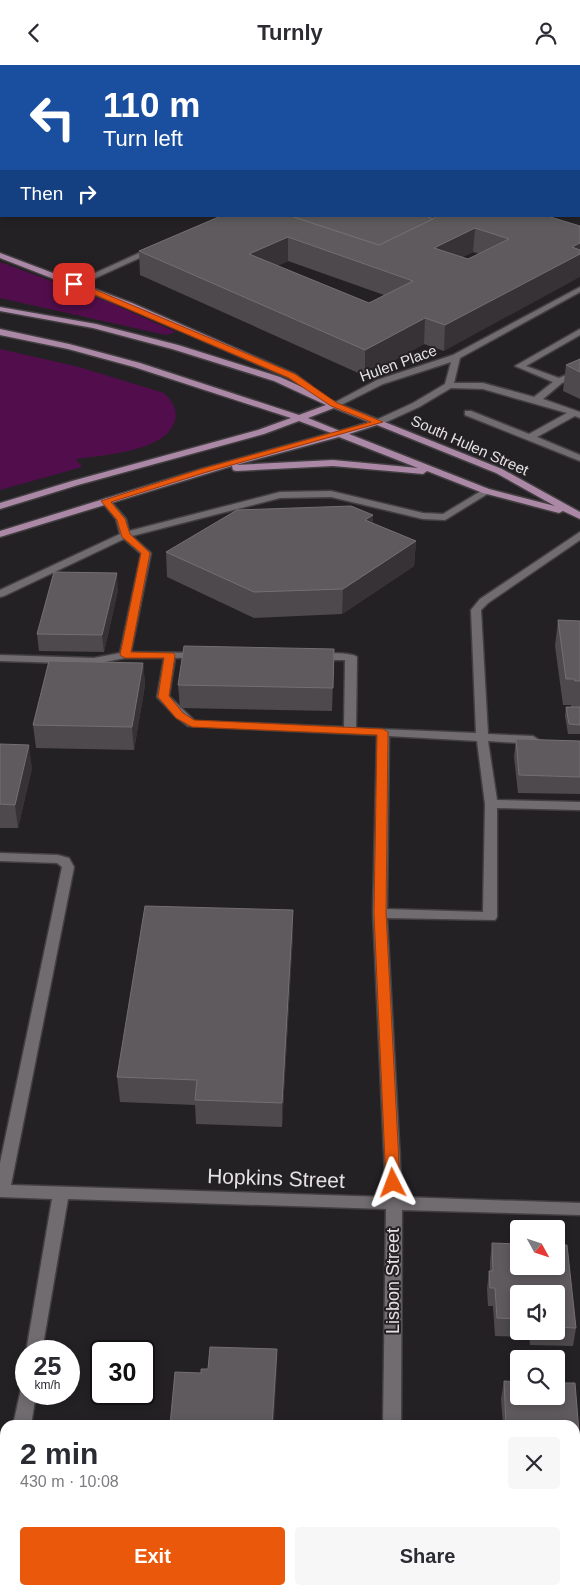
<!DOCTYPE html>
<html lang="en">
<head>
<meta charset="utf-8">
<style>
  body { margin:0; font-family:Helvetica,sans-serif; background:#f7f7f7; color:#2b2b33; height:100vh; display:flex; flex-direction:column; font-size:19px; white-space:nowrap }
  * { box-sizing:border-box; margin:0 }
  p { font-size:16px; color:#7c7c81 }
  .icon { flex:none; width:28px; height:28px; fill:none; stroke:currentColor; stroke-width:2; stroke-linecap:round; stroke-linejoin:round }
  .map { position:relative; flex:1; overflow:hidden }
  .details { position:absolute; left:0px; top:1355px; width:580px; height:175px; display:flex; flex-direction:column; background:#fff; border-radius:15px 15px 0 0; box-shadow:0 2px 8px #0003 }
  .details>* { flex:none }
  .hud { position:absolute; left:0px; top:0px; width:580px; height:152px; box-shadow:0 2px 8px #0003; background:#1a4fa0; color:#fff; overflow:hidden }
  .needle { width:32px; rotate:130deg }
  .tools { position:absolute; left:510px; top:1155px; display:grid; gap:10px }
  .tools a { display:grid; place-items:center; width:55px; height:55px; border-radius:5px; background:#fff; box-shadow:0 2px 8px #0003; font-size:25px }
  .speed { position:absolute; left:15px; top:1275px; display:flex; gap:10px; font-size:25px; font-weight:700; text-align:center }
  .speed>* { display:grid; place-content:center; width:65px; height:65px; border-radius:50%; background:#fff; box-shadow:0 2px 8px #0003; line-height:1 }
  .speed small { font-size:12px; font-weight:400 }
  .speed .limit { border:2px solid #111; border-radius:8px; background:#fff; color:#111 }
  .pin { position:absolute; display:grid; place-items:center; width:42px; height:42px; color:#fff; margin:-21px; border-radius:10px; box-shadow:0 2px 8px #0006 }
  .me { position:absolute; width:55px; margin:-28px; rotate:357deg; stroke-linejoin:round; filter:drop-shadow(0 0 4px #0008) }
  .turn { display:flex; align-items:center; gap:18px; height:105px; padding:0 20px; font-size:22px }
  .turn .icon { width:65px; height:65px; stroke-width:2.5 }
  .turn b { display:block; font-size:35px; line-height:42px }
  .then { display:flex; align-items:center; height:48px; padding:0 20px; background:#0003; gap:10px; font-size:19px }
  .round { display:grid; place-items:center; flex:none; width:52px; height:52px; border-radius:5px; background:#f7f7f7 }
  .overview { display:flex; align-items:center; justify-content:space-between; height:85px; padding:0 20px }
  h1 { font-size:30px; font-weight:700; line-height:38px }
  .button { display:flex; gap:10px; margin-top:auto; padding:10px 20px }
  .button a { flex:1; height:58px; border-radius:5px; background:#ea580c; color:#fff; font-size:20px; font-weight:700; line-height:58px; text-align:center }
  .button a+a { background:#f7f7f7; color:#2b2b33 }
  header { display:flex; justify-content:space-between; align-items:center; height:65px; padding:0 20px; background:#fff; font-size:22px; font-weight:700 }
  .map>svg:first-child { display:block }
  .green { fill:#520e4c }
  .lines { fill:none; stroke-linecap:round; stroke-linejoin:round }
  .minor-casing { stroke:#423f41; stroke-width:3 }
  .major-casing { stroke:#423f41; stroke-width:3 }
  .minor { fill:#716c70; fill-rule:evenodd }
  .major { fill:#ac88a7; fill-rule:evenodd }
  .wall { fill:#4d494c; fill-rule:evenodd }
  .shaded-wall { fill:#363235 }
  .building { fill:#5e5a5d; stroke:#736f72; fill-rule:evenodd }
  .route { fill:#ea580c; stroke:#983908 }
  .labels { text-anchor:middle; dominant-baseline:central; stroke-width:4; stroke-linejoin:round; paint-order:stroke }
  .far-street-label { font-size:15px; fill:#e5e2e4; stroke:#242124 }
  .street-label { font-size:18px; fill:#e5e2e4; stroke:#242124 }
  .near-street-label { font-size:21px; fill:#e5e2e4; stroke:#242124 }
</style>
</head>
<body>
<header><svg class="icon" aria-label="back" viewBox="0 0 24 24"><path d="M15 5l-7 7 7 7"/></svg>Turnly<svg class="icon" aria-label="person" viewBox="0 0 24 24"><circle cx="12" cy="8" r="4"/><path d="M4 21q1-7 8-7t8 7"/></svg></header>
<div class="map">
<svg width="580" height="1530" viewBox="0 0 580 1530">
  <rect width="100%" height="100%" fill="#242124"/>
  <g class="green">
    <polygon points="0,197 111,238 176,267 166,270 0,233"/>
    <path d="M0,284L79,302L164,328C172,336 178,344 175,355C167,387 102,390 76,394L82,402L0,425Z"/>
  </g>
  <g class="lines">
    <g class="minor-casing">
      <g id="minor">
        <rect x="579" y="18" width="1" height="4"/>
        <rect x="0" y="78" width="1" height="4"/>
        <rect x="579" y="86" width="1" height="4"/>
        <polygon points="150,183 157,185 78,221 71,219"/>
        <polygon points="580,222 580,227 460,293 454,318 483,318 534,332 553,317 515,301 580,264 580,270 526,301 559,313 580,304 580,310 562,318 543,334 580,347 580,353 575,351 537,372 580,390 580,396 465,350 465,346 471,346 529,369 567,348 483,324 451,323 419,342 382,359 376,359 376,355 413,338 445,319 451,297 383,319 337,342 334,343 330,340 377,315 453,290"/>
        <path d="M486,423L491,426L489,428L445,455L423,454L331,432L280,433L132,471L151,488L131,587L203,588L205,590L203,592L175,593L169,631L195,656L344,662L345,595H319L313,592C319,587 351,587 357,592L356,663L476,668L471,545L480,534L580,467V475L488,538L481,545L488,669L533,671L539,675L533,679L488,676L497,735L580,737V745L497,743V852L495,855L387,853L402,1132L580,1138V1150L402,1145L401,1360H383L386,1144L68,1134L42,1286L26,1287L52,1134L0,1132V1098L62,802L57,798L0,796V788L58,790L69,793L74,802L11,1120L386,1132L373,848L377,670L188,661L176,652L157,632L164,593H125L94,599L0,596V590L94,593L120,588L141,489L124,474L4,531L0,532V525L120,469L116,454L101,436L106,433L109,434L126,454L129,466L280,427L331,426L423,448L443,449ZM389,671L477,676L485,739L483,847L387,844Z"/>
        <polygon points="26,1322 26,1329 36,1329 31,1360 13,1360 21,1324"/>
        <polygon points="5,1448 5,1493 0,1495 0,1450"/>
        <rect x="382" y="1525" width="18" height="5"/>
      </g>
    </g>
    <g class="major-casing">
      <g id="major">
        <polygon points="0,188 132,238 295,309 311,321 307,324 289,313 126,242 0,193"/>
        <path d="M0,242L96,259L178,280L280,312L337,338L502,404L580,447V454L563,446L559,448L483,428L427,406L423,409L333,401L236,406L233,405L232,401L0,472V466L201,404L331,368L299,356L264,369L78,420L0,444V438L72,416L258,365L291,353L134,302L68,284L0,270V264L69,279L140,298L299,350L326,340L274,316L172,284L93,263L0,246ZM334,343L369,357L340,366L308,353ZM377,360L496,408L555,441L489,424L349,369ZM339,372L418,403L333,395L236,400Z"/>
      </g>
    </g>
    <use href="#minor" class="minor"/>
    <use href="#major" class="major"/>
  </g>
  <g class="wall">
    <polygon points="436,0 532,0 532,1 432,1"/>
    <polygon points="538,0 580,0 580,2 579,2 579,1 540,1"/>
    <rect x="579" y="35" width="1" height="34"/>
    <rect x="579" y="94" width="1" height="29"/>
    <path d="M221,151H547L444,286L424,279L365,311L140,210L139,186ZM473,187L480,189L468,194L462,192ZM288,196L384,230L369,238L277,201Z"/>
    <polygon points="580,294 580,334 563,326 566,300"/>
    <polygon points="373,450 373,458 416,476 414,501 342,549 254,553 167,512 166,487"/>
    <polygon points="118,525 104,587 39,586 37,569"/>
    <polygon points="558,555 580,556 580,642 571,642 571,640 563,640 555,581"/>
    <polygon points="334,584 332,646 180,643 178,620"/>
    <polygon points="143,598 145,620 134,685 36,683 33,660"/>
    <polygon points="566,642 580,642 580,669 568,669 565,651"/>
    <polygon points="516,674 580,676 580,729 518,728 514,692"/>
    <polygon points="0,679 32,703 18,763 0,763"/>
    <polygon points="293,869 282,1062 196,1059 195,1040 120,1037 117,1012"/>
    <path d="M492,1178L519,1179V1201H556V1180H567L576,1263L573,1281L530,1280L529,1272L495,1271L493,1241H488L487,1224L489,1206H490V1196ZM519,1229H556V1266H519Z"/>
    <polygon points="504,1316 519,1317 519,1331 556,1331 556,1318 575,1318 580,1380 580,1430 575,1430 575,1360 503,1360 501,1334"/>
    <polygon points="510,1525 575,1525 580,1530 511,1530"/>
  </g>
  <g class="shaded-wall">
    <polygon points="0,0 15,0 13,1 1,1 1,8 0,9"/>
    <polygon points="280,0 293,0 285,1 280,1"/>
    <polygon points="516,0 532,0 532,1 513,1"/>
    <polygon points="547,0 580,0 580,2 579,2 579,1 546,1"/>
    <polygon points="475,163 473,187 433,207 434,183"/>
    <polygon points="288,172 288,196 249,214 249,189"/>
    <polygon points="580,178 580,212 444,286 445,260"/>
    <polygon points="425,253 424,279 365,311 365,285"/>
    <polygon points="373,450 372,475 365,455"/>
    <polygon points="416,476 414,501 342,549 343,524"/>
    <polygon points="117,508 118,525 104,587 102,570"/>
    <polygon points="143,598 145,620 134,685 132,662"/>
    <polygon points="29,680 32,703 18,763 15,740"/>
    <polygon points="293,845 293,869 282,1062 282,1038"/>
    <polygon points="277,1284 277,1302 274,1360 272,1360"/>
  </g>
  <g class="building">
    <polygon points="87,0 138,0 138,1 86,1"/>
    <polygon points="149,0 218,0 192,1 149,1"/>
    <polygon points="397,0 403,1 391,1"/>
    <polygon points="436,0 478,0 481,1 432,1"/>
    <polygon points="487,0 520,0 513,1 489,1"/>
    <polygon points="579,35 580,35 580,57 579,56"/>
    <rect x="579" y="94" width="1" height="15"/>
    <path d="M221,151H291L379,180L438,151H547L580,161V178L572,182L580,185V189L445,260L425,253L365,285L139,186ZM475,163L509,174L468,194L434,183ZM288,172L413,216L369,238L249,189Z"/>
    <polygon points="291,151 426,151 433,154 379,180"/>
    <polygon points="580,294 580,307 566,300"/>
    <polygon points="351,441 373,450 365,455 416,476 343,524 254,527 166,487 237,445"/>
    <polygon points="54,507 117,508 102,570 37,569"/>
    <polygon points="558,555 580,556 580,616 575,616 574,614 566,614"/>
    <polygon points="184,581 334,584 333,623 178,620"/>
    <polygon points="49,596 143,598 132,662 33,660"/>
    <polygon points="566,642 580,642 580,660 569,659"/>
    <polygon points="516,674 580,676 580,712 519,710"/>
    <polygon points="0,679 29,680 15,740 0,739"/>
    <polygon points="145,841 293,845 282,1038 195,1035 197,1015 117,1012"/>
    <polygon points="492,1178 519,1179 519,1201 556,1201 556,1180 567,1180 576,1263 556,1262 556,1229 519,1229 519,1254 497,1253 495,1223 490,1223 489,1206 493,1206"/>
    <polygon points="210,1282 277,1284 272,1360 170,1360 175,1307 201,1308 201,1304 208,1304"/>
    <polygon points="504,1316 519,1317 519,1331 556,1331 556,1318 575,1318 580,1380 580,1413 575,1412 575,1360 506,1360"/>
    <polygon points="575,1447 580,1447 580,1530 514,1530 514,1525 575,1525"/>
    <rect x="189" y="1525" width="76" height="5"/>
  </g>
  <polygon class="route" points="72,217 77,217 295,309 337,338 383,357 207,407 111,437 125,454 130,469 150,488 131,587 173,588 175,590 169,631 183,648 194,655 383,664 388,667 386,848 400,1118 398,1122 393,1124 388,1122 386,1118 374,848 377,670 192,662 176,653 158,632 164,593 125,593 120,590 141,488 122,472 117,455 101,436 201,404 371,357 331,341 289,313 72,220"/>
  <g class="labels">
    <g class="far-street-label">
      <text transform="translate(398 298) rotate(-20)">Hulen Place</text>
      <text transform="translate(470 380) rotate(24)">South Hulen Street</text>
    </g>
    <g class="street-label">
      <text transform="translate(393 1216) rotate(-90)">Lisbon Street</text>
    </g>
    <g class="near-street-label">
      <text transform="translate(276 1113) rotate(2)">Hopkins Street</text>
    </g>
  </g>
</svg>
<div class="tools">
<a><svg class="needle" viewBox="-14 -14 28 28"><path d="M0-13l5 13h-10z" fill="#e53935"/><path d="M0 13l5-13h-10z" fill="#7c7c81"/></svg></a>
<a><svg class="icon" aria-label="sound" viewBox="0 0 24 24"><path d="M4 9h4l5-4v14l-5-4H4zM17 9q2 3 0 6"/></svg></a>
<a><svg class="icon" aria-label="search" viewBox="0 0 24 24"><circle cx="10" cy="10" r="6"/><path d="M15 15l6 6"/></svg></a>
</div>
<div class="speed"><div>25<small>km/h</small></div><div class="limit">30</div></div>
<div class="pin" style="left:74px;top:219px;background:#d93025"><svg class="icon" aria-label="arrive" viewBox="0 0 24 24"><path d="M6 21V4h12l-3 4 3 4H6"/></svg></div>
<svg class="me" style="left:393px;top:1118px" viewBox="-20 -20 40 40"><path d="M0-17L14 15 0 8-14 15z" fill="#ea580c" stroke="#fff" stroke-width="4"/></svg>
<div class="hud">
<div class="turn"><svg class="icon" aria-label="left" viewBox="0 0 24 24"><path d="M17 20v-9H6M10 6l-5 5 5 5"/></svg><div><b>110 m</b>Turn left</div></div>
<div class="then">Then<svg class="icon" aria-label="right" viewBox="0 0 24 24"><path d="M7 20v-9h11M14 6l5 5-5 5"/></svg></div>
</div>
<section class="details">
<div class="overview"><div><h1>2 min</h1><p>430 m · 10:08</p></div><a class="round"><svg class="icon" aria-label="close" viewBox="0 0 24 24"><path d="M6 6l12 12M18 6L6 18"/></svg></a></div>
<div class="button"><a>Exit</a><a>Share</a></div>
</section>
</div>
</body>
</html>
